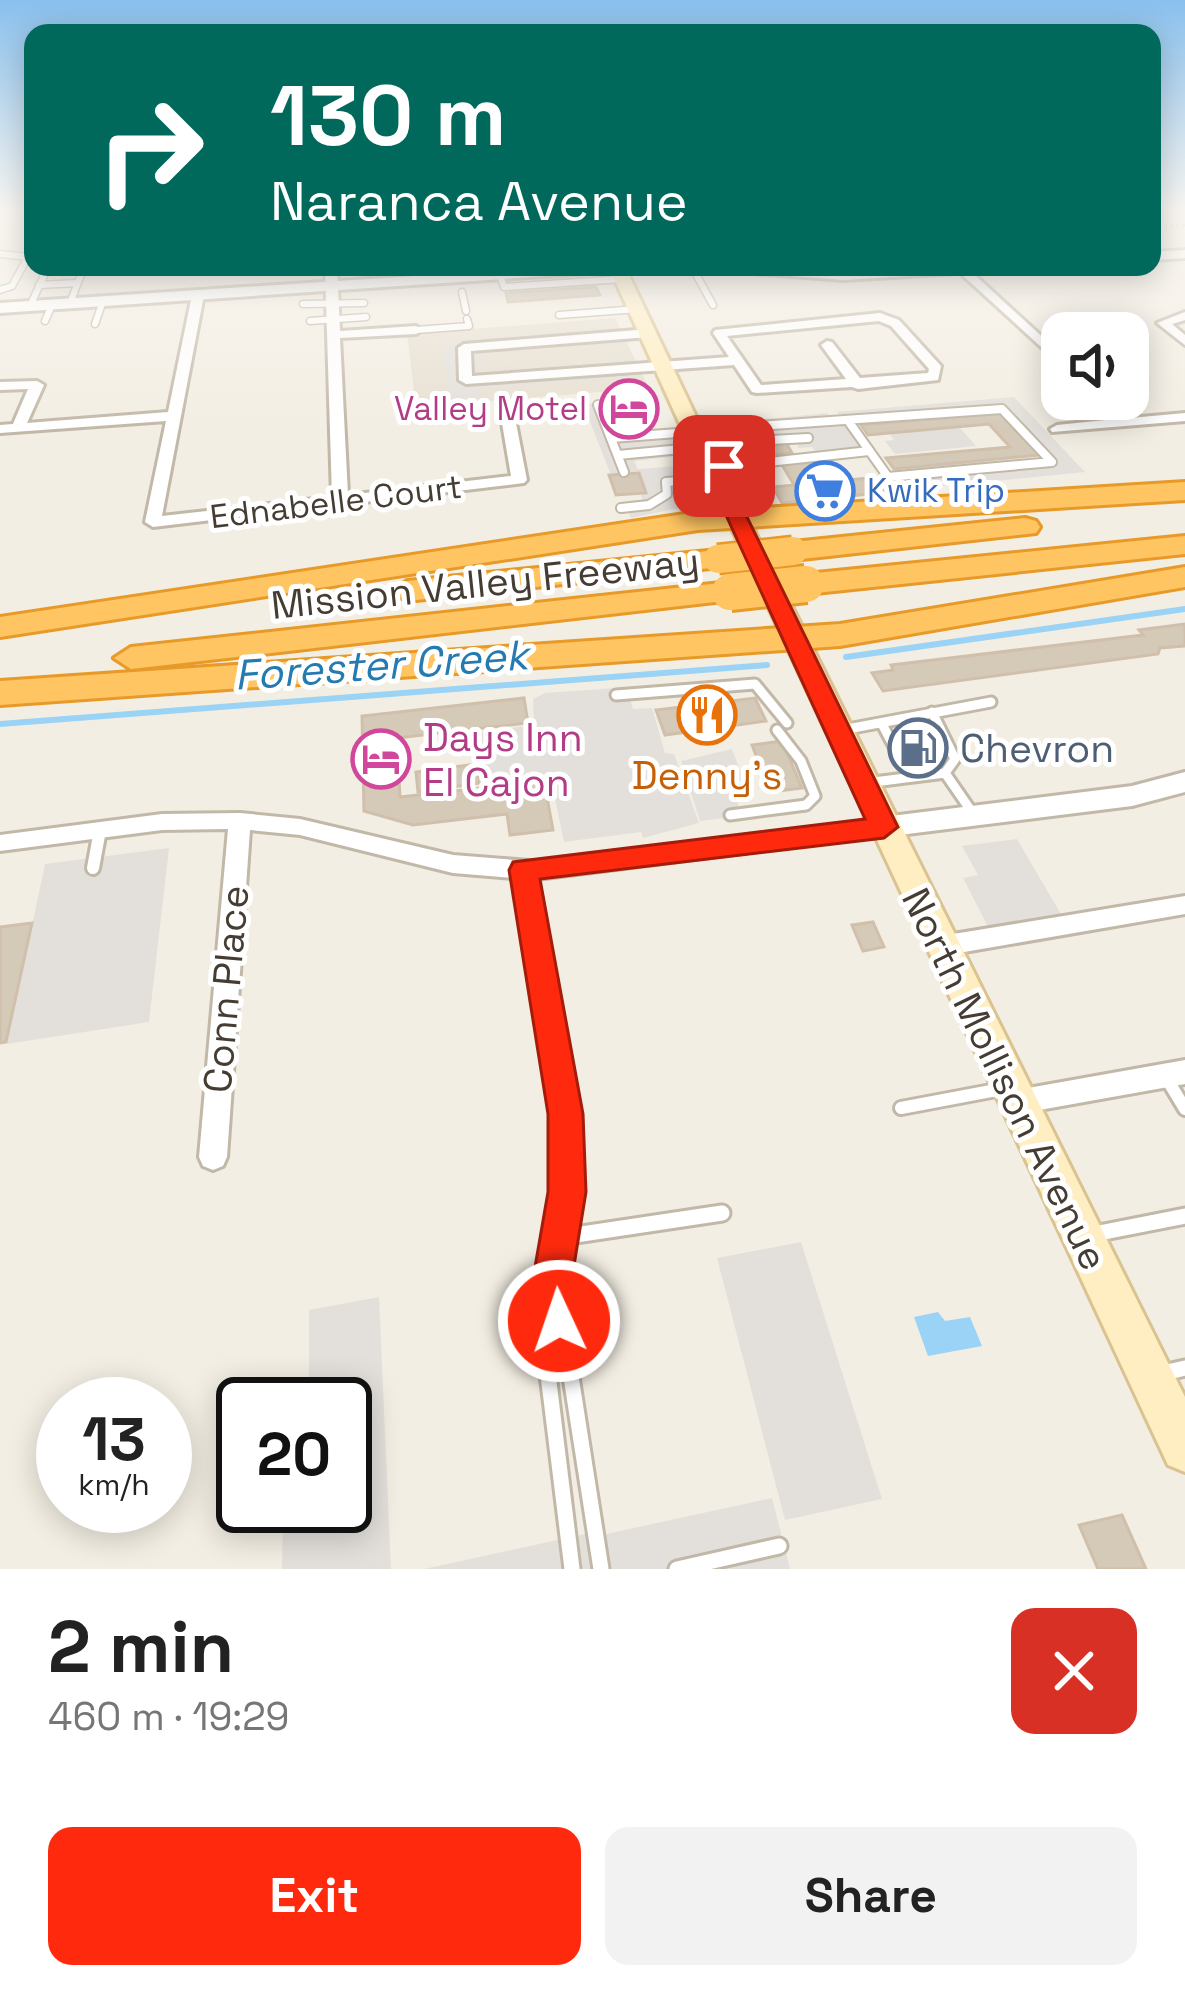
<!DOCTYPE html>
<html lang="en">
<head>
<meta charset="utf-8">
<style>
  body { margin:0; font-family:"Space Grotesk",sans-serif; background:#f2f2f2; color:#222; height:100vh; display:flex; flex-direction:column; font-size:45px; white-space:nowrap }
  * { box-sizing:border-box; margin:0 }
  p { font-size:39px; color:#767676 }
  .icon { flex:none; width:66px; height:66px; fill:none; stroke:currentColor; stroke-width:2; stroke-linecap:round; stroke-linejoin:round }
  .map { position:relative; height:1569px; overflow:hidden }
  .panel { display:flex; flex-direction:column; background:#fff; flex:1 }
  .panel>* { flex:none }
  .banner { position:absolute; left:24px; top:24px; width:1137px; height:252px; border-radius:24px; box-shadow:0 6px 30px #0003; background:#00695c; color:#fff; overflow:hidden }
  .fabs { position:absolute; left:1041px; top:312px; display:grid; gap:24px }
  .fabs a { display:grid; place-items:center; width:108px; height:108px; border-radius:24px; background:#fff; box-shadow:0 6px 30px #0003; font-size:60px }
  .speed { position:absolute; left:36px; top:1377px; display:flex; gap:24px; font-size:60px; font-weight:700; text-align:center }
  .speed>* { display:grid; place-content:center; width:156px; height:156px; border-radius:50%; background:#fff; box-shadow:0 6px 30px #0003; line-height:1 }
  .speed small { font-size:30px; font-weight:400 }
  .speed .limit { border:6px solid #111; border-radius:18px; background:#fff; color:#111 }
  .pin { position:absolute; display:grid; place-items:center; width:102px; height:102px; color:#fff; margin:-51px; border-radius:24px; box-shadow:0 6px 18px #0006 }
  .me { position:absolute; width:132px; margin:-66px; rotate:357deg; stroke-linejoin:round; filter:drop-shadow(0 0 9px #0008) }
  .turn { display:flex; align-items:center; gap:42px; height:252px; padding:0 48px; font-size:54px }
  .turn .icon { width:156px; height:156px; stroke-width:2.5 }
  .turn b { display:block; font-size:84px; line-height:102px }
  .round { display:grid; place-items:center; flex:none; width:126px; height:126px; border-radius:24px; background:#f2f2f2 }
  .head { display:flex; align-items:center; justify-content:space-between; height:204px; padding:0 48px }
  h1 { font-size:72px; font-weight:600; line-height:90px }
  .primary-button { display:flex; gap:24px; margin-top:auto; padding:24px 48px }
  .primary-button a { flex:1; height:138px; border-radius:24px; background:#ff2a0e; color:#fff; font-size:48px; font-weight:600; line-height:138px; text-align:center }
  .primary-button a+a { background:#f2f2f2; color:#222 }
  .map>svg:first-child { display:block }
  .residential { fill:#e7dfd1 }
  .parking { fill:#e3e0dc }
  .water { fill:#9ad3f5 }
  .lines { fill:none; stroke-linecap:round; stroke-linejoin:round }
  .stream { stroke:#9ad3f5; stroke-width:6 }
  .building { fill:#d5c9b8; stroke:#d0c0ab; stroke-width:3 }
  .service-far4-casing { stroke:#c2b8a8; stroke-width:9 }
  .service-far3-casing { stroke:#c2b8a8; stroke-width:12 }
  .service-far2-casing { stroke:#c2b8a8; stroke-width:15 }
  .service-far1-casing { stroke:#c2b8a8; stroke-width:18 }
  .service-casing { stroke:#c2b8a8; stroke-width:21 }
  .minor-casing { stroke:#c2b8a8; stroke-width:6 }
  .tertiary-casing { stroke:#c2b8a8; stroke-width:6 }
  .secondary-casing { stroke:#dac391; stroke-width:6 }
  .motorway-casing { stroke:#e89a29; stroke-width:6 }
  .path { stroke:#c2b096; stroke-width:3; stroke-dasharray:3 3; stroke-linecap:butt }
  .service-far4 { stroke:#fff; stroke-width:6 }
  .service-far3 { stroke:#fff; stroke-width:8 }
  .service-far2 { stroke:#fff; stroke-width:9 }
  .service-far1 { stroke:#fff; stroke-width:12 }
  .service { stroke:#fff; stroke-width:15 }
  .minor { fill:#fff; fill-rule:evenodd }
  .tertiary { fill:#fff; fill-rule:evenodd }
  .secondary { fill:#ffeec1; fill-rule:evenodd }
  .motorway { fill:#ffc562; fill-rule:evenodd }
  .motorway-bridge-far1-casing { stroke:#e89a29; stroke-width:33; stroke-linecap:butt }
  .motorway-bridge-casing { stroke:#e89a29; stroke-width:42; stroke-linecap:butt }
  .motorway-bridge-far1 { stroke:#ffc562; stroke-width:28 }
  .motorway-bridge { stroke:#ffc562; stroke-width:36 }
  .route { fill:#ff2a0e; stroke:#a61b09; stroke-width:3 }
  .labels { text-anchor:middle; dominant-baseline:central; stroke-width:10; stroke-linejoin:round; paint-order:stroke }
  .far-hotel-label { font-size:33px; fill:#b23c85; stroke:#fff; text-anchor:end }
  .far-shop-label { font-size:33px; fill:#366cbe; stroke:#fff; text-anchor:start }
  .far-street-label { font-size:33px; fill:#453d33; stroke:#fff }
  .street-label { font-size:39px; fill:#453d33; stroke:#fff }
  .hotel-label { font-size:39px; fill:#b23c85; stroke:#fff; text-anchor:start }
  .service-label { font-size:39px; fill:#4e5e75; stroke:#fff; text-anchor:start }
  .food-label { font-size:39px; fill:#c56008; stroke:#fff }
  .water-label { font-size:42px; font-style:italic; fill:#257ab0; stroke:#fff }
</style>
</head>
<body>
<div class="map">
<svg width="1185" height="1569" viewBox="0 0 1185 1569">
  <rect width="100%" height="100%" fill="#f3eee3"/>
  <polygon class="residential" points="615,318 649,388 416,407 407,334"/>
  <g class="parking">
    <polygon points="615,328 624,331 623,345 601,346 591,340 507,353 500,347 471,357 482,357 484,367 475,369 482,376 524,368 526,372 603,366 603,361 628,359 637,376 478,389 476,402 452,404 440,347 451,346 452,341"/>
    <polygon points="1014,397 1085,472 935,487 909,473 905,467 1042,458 1000,412 857,424 877,453 821,459 812,447 798,448 796,430 796,436 745,440 730,435 723,423 827,413 831,419 841,417 837,412"/>
    <polygon points="612,402 625,430 667,429 680,456 634,461 638,469 676,466 688,472 693,484 682,488 688,496 679,508 631,518 625,503 643,502 641,493 647,492 640,473 611,475 583,404"/>
    <polygon points="959,427 976,446 895,454 885,441 894,440 890,434"/>
    <polygon points="644,686 645,691 628,693 633,709 652,708 665,753 674,754 699,823 643,838 641,832 564,842 550,775 480,786 476,732 534,725 533,699 545,693"/>
    <polygon points="732,749 751,800 737,802 742,816 700,821 681,761"/>
    <polygon points="1017,839 1062,916 988,927 963,878 978,875 962,846"/>
    <polygon points="169,848 149,1022 7,1044 45,864"/>
    <polygon points="801,1242 882,1499 785,1520 717,1258"/>
    <polygon points="379,1297 391,1569 282,1569 283,1506 345,1506 345,1404 309,1404 309,1310"/>
    <polygon points="772,1498 790,1569 603,1569 597,1536"/>
    <polygon points="585,1534 591,1569 424,1569"/>
  </g>
  <polygon class="water" points="938,1312 945,1321 970,1317 982,1346 928,1356 914,1317"/>
  <g class="lines">
    <g class="stream">
      <polyline points="846,657 1185,609"/>
      <polyline points="0,724 767,665"/>
    </g>
  </g>
  <g class="building">
    <polygon points="596,287 600,295 508,302 506,293"/>
    <polygon points="1000,413 1039,455 894,469 886,458 1010,447 989,424 868,435 861,425"/>
    <polygon points="785,441 792,453 747,457 741,446"/>
    <polygon points="830,459 843,480 794,485 781,463"/>
    <polygon points="639,473 646,493 616,495 609,475"/>
    <polygon points="879,477 889,492 782,503 773,487"/>
    <polygon points="1185,624 1185,646 1160,648 1158,654 883,691 872,673 893,670 891,665 1143,635 1139,630"/>
    <polygon points="524,698 528,723 397,738 400,797 544,781 553,830 510,835 507,814 413,825 364,811 362,716"/>
    <polygon points="755,698 766,721 665,735 656,710"/>
    <polygon points="937,731 951,756 906,762 892,736"/>
    <polygon points="782,741 802,788 770,792 752,745"/>
    <polygon points="477,764 480,783 418,792 416,772"/>
    <polygon points="873,922 884,947 863,951 852,925"/>
    <polygon points="32,923 6,1042 0,1043 0,927"/>
    <polygon points="1122,1515 1146,1569 1098,1569 1079,1525"/>
  </g>
  <g class="lines">
    <g class="service-far4-casing">
      <g id="service-far4">
        <polyline points="0,254 28,257 12,286 0,290"/>
        <polyline points="692,267 713,305"/>
        <polyline points="500,275 504,287 622,279"/>
        <polyline points="39,285 77,283"/>
        <polyline points="462,292 466,311"/>
        <polyline points="70,303 84,267"/>
        <polyline points="303,304 364,303"/>
        <polyline points="30,306 48,267"/>
        <polyline points="559,315 638,309"/>
        <polyline points="45,321 52,305"/>
        <polyline points="310,321 366,317"/>
        <polyline points="95,324 103,301"/>
        <polyline points="416,330 469,326 467,319"/>
      </g>
    </g>
    <g class="service-far3-casing">
      <g id="service-far3">
        <polyline points="598,405 624,472"/>
        <polyline points="702,430 1002,409 1052,462 888,477 849,422"/>
        <polyline points="729,432 734,442 808,438"/>
        <polyline points="611,438 691,432"/>
        <polyline points="618,455 692,448"/>
        <polyline points="724,467 869,451"/>
        <polyline points="621,508 649,505 667,494 666,482 708,479"/>
      </g>
    </g>
    <g class="service-far2-casing">
      <g id="service-far2">
        <polyline points="616,695 755,684 787,723"/>
        <polyline points="932,712 955,759 945,773"/>
        <polyline points="882,724 910,777"/>
        <polyline points="842,730 991,702"/>
        <polyline points="866,783 945,773 974,815"/>
        <polyline points="730,815 806,805 815,796 801,761 777,730"/>
      </g>
    </g>
    <g class="service-far1-casing">
      <g id="service-far1">
        <polyline points="93,868 100,830"/>
        <polyline points="1167,1079 1185,1109"/>
        <polyline points="901,1108 1007,1088"/>
      </g>
    </g>
    <g class="service-casing">
      <g id="service">
        <polyline points="1094,1234 1185,1216"/>
        <polyline points="562,1237 722,1213"/>
        <polyline points="1159,1374 1185,1368"/>
        <polyline points="572,1569 545,1350 550,1290 567,1351 601,1569"/>
        <polyline points="677,1569 779,1546"/>
      </g>
    </g>
    <g class="minor-casing">
      <g id="minor">
        <polygon points="325,267 337,267 340,331 416,326 422,330 416,334 340,338 348,495 511,476 502,423 509,419 516,423 527,480 524,483 153,527 145,522 166,421 0,433 0,425 13,424 28,389 0,390 0,382 37,381 44,385 27,423 168,412 192,295 198,291 204,295 162,516 332,497"/>
        <polygon points="958,267 966,267 1062,355 1062,366 958,271"/>
        <polygon points="1185,312 1185,320 1172,324 1185,335 1185,345 1157,323"/>
        <path d="M880,313L899,320L941,366L938,380L858,389L852,387L757,393L752,392L734,365L466,384L459,380L458,348L464,344L649,329L655,333L649,337L471,351L472,376L729,357L713,333L715,330ZM879,321L891,326L929,369L928,373L860,378L832,342L827,341L821,345L846,379L761,385L727,336Z"/>
        <polygon points="1095,399 1110,399 1130,418 1185,413 1185,421 1052,432 1050,429 1057,425 1115,419"/>
        <polygon points="240,813 300,819 453,855 541,862 883,819 891,821 894,827 891,833 883,835 537,879 580,1114 581,1191 565,1290 561,1301 550,1305 539,1301 535,1290 553,1191 552,1114 514,878 453,873 300,835 250,830 227,1157 223,1166 213,1170 203,1166 199,1157 228,829 162,830 0,851 0,835 162,814"/>
        <polygon points="1185,896 1185,914 941,956 933,953 929,946 933,939 941,936"/>
        <polygon points="1185,1060 1185,1084 1017,1114 1007,1111 1004,1102 1007,1093 1017,1090"/>
      </g>
    </g>
    <g class="tertiary-casing">
      <g id="tertiary">
        <polygon points="1185,250 1185,258 1152,260 1152,252"/>
        <polygon points="553,267 627,267 620,271 0,313 0,303"/>
        <polygon points="719,267 844,272 997,267 990,271 844,280 726,271"/>
        <polygon points="1185,772 1185,792 1132,806 883,837 873,834 869,827 873,820 883,817 1132,786"/>
      </g>
    </g>
    <g class="secondary-casing">
      <polygon id="secondary" points="609,267 625,267 700,425 715,432 754,503 746,514 1185,1397 1185,1472 1168,1465 727,518 710,505 677,437 682,429"/>
    </g>
    <g class="motorway-casing">
      <g id="motorway">
        <polygon points="1185,482 1185,500 698,530 0,637 0,617 698,512"/>
        <polygon points="1025,518 1036,521 1040,527 1036,533 793,560 778,551 793,542"/>
        <polygon points="1185,536 1185,554 806,594 790,584 806,574"/>
        <polygon points="718,550 729,552 734,559 729,566 407,601 391,591 407,581"/>
        <polygon points="1185,567 1185,587 840,646 0,705 0,681 840,624"/>
        <polygon points="730,582 741,585 746,592 741,599 131,669 114,658 131,647"/>
      </g>
    </g>
    <polyline class="path" points="1152,228 1185,225"/>
    <use href="#service-far4" class="service-far4"/>
    <use href="#service-far3" class="service-far3"/>
    <use href="#service-far2" class="service-far2"/>
    <use href="#service-far1" class="service-far1"/>
    <use href="#service" class="service"/>
    <use href="#minor" class="minor"/>
    <use href="#tertiary" class="tertiary"/>
    <use href="#secondary" class="secondary"/>
    <use href="#motorway" class="motorway"/>
    <g class="motorway-bridge-far1-casing">
      <polyline id="motorway-bridge-far1" points="718,559 793,551"/>
    </g>
    <g class="motorway-bridge-casing">
      <polyline id="motorway-bridge" points="730,592 806,584"/>
    </g>
    <use href="#motorway-bridge-far1" class="motorway-bridge-far1"/>
    <use href="#motorway-bridge" class="motorway-bridge"/>
  </g>
  <linearGradient id="sky" x2="0" y2="1"><stop stop-color="#89c0ed"/><stop offset="0.49" stop-color="#faf7f2"/><stop offset="1" stop-color="#faf7f2" stop-opacity="0"/></linearGradient>
  <rect width="1185" height="431" fill="url(#sky)"/>
  <polygon class="route" points="717,462 731,462 753,503 745,513 898,827 884,838 540,879 583,1114 586,1192 570,1290 579,1321 573,1335 559,1341 544,1335 531,1290 548,1192 548,1114 509,870 513,862 865,819 725,513 732,503"/>
  <defs>
    <g id="hotel-ring" transform="scale(3)"><circle r="9.5" fill="#fff" stroke="#d1479c" stroke-width="1.5"/><path d="M-6-4.5h1.5V1H6V5H4.5V3h-9V5H-6ZM-4 0a1.8 1.8 0 1 1 3.6 0ZM.5 0V-2.5h3Q6-2.5 6 0Z" fill="#d1479c"/></g>
    <g id="supermarket-ring" transform="scale(3)"><circle r="9.5" fill="#fff" stroke="#3f7fe0" stroke-width="1.5"/><path d="M-6-5.5h2.5l.6 2H6L4.5 2H-2.5L-4.4-4H-6ZM-1.5 3.2a1.3 1.3 0 1 0 .1 0ZM3 3.2a1.3 1.3 0 1 0 .1 0Z" fill="#3f7fe0"/></g>
    <g id="restaurant-ring" transform="scale(3)"><circle r="9.5" fill="#fff" stroke="#e8710a" stroke-width="1.5"/><path d="M-5-6h1v4h1v-4h1v4h1v-4h1v5L-1.5 .5V6h-2V.5L-5-1ZM5-6V6H3V1.5H1.5Q1.5-4 5-6Z" fill="#e8710a"/></g>
    <g id="fuel-ring" transform="scale(3)"><circle r="9.5" fill="#fff" stroke="#5c6f8a" stroke-width="1.5"/><path d="M-5.5-6h7V0h2V4h1.3V-2.5L3-4.5l.8-.8L6-3V5H2.5V1h-1V6h-7ZM-4.2-4.7v3.2H.2V-4.7Z" fill="#5c6f8a"/></g>
  </defs>
  <g fill-rule="evenodd">
    <use href="#hotel-ring" x="629" y="409"/>
    <use href="#supermarket-ring" x="825" y="491"/>
    <use href="#restaurant-ring" x="707" y="715"/>
    <use href="#fuel-ring" x="918" y="748"/>
    <use href="#hotel-ring" x="381" y="759"/>
  </g>
  <g class="labels">
    <g class="far-hotel-label">
      <text x="587" y="409">Valley Motel</text>
    </g>
    <g class="far-shop-label">
      <text x="867" y="491">Kwik Trip</text>
    </g>
    <g class="far-street-label">
      <text transform="translate(336 502) rotate(-7)">Ednabelle Court</text>
    </g>
    <g class="street-label">
      <text transform="translate(485 583) rotate(-6)">Mission Valley Freeway</text>
      <text transform="translate(226 989) rotate(-85)">Conn Place</text>
      <text transform="translate(1005 1079) rotate(64)">North Mollison Avenue</text>
    </g>
    <g class="hotel-label">
      <text x="423" y="737">Days Inn<tspan x="423" dy="45">El Cajon</tspan></text>
    </g>
    <g class="service-label">
      <text x="960" y="748">Chevron</text>
    </g>
    <g class="food-label">
      <text x="707" y="775">Denny's</text>
    </g>
    <g class="water-label">
      <text transform="translate(381 665) rotate(-4)">Forester Creek</text>
    </g>
  </g>
</svg>
<div class="fabs">
<a><svg class="icon" aria-label="sound" viewBox="0 0 24 24"><path d="M4 9h4l5-4v14l-5-4H4zM17 9q2 3 0 6"/></svg></a>
</div>
<div class="speed"><div>13<small>km/h</small></div><div class="limit">20</div></div>
<div class="pin" style="left:724px;top:466px;background:#d93025"><svg class="icon" aria-label="arrive" viewBox="0 0 24 24"><path d="M6 21V4h12l-3 4 3 4H6"/></svg></div>
<svg class="me" style="left:559px;top:1321px" viewBox="-20 -20 40 40"><circle r="17" fill="#ff2a0e" stroke="#fff" stroke-width="3"/><path d="M0-11L8 9 0 5-8 9z" fill="#fff"/></svg>
<div class="banner">
<div class="turn"><svg class="icon" aria-label="right" viewBox="0 0 24 24"><path d="M7 20v-9h11M14 6l5 5-5 5"/></svg><div><b>130 m</b>Naranca Avenue</div></div>
</div>
</div>
<section class="panel">
<div class="head"><div><h1>2 min</h1><p>460 m · 19:29</p></div><a class="round" style="background:#d93025;color:#fff"><svg class="icon" aria-label="close" viewBox="0 0 24 24"><path d="M6 6l12 12M18 6L6 18"/></svg></a></div>
<div class="primary-button"><a>Exit</a><a>Share</a></div>
</section>
</body>
</html>
